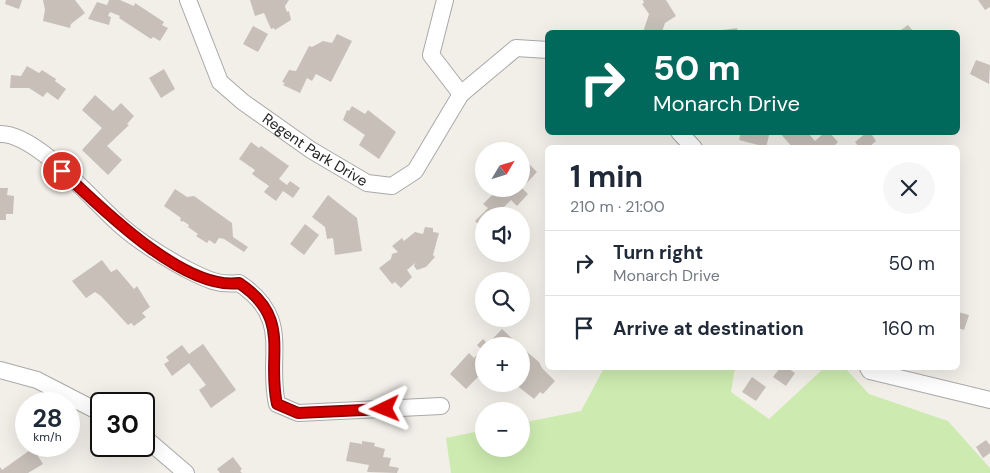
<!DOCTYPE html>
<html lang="en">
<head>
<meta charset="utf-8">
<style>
  body { margin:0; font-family:"DM Sans",sans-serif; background:#f6f6f7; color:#1f2937; height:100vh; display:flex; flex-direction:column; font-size:19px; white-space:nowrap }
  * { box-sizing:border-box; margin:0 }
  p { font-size:16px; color:#747a83 }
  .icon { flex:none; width:28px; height:28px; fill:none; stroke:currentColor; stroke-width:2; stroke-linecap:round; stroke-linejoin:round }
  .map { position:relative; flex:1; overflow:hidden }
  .details { position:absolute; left:545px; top:145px; width:415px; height:225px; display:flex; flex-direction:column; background:#fff; border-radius:8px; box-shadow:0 5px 20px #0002 }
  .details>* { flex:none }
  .hud { position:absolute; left:545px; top:30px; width:415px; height:105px; border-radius:8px; box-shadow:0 5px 20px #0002; background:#00695c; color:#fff; overflow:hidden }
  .needle { width:32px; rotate:52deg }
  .fabs { position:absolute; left:475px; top:142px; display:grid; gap:10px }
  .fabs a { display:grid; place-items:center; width:55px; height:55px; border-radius:50%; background:#fff; box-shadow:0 5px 20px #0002; font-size:25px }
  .speed { position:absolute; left:15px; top:392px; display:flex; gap:10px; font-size:25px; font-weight:700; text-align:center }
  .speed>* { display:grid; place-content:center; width:65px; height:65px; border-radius:50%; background:#fff; box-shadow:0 5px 20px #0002; line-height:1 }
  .speed small { font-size:12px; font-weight:400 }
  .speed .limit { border:2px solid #111; border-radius:8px; background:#fff; color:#111 }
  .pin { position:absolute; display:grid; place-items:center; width:42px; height:42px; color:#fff; margin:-21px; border:2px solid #fff; border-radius:50%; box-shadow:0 1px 5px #0007 }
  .me { position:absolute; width:55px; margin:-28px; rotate:268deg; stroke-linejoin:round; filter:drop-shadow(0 0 4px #0008) }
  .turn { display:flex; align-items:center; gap:18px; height:105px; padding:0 25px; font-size:22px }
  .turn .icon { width:65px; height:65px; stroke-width:2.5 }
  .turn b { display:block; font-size:35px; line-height:42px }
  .round { display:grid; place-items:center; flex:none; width:52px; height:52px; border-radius:26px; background:#f6f6f7 }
  .overview { display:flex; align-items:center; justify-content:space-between; height:85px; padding:0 25px }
  h1 { font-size:30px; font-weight:700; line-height:38px }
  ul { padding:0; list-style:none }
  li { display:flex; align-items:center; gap:15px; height:65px; padding:0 25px; border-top:1px solid #e0e1e3 }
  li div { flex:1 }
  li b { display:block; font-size:19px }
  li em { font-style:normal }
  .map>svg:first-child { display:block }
  .grass { fill:#cdebb0 }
  .building { fill:#c7bfb8 }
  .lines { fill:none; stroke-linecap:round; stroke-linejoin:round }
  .minor-casing { stroke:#a9a9a9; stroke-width:18 }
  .minor { stroke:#fff; stroke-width:16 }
  .route-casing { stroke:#8a0000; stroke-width:12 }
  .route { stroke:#d40000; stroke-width:9 }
  .labels { text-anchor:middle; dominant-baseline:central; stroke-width:5; stroke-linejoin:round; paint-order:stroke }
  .street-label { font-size:15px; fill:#222; stroke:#fff }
</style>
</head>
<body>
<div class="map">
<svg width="990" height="473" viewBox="0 0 990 473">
  <rect width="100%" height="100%" fill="#f2efe9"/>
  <polygon class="grass" points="604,368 735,368 731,392 769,419 824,368 845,368 869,394 948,421 990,468 990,473 451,473 446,438 484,430 484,449 521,449 521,423 581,411"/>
  <g class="building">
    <polygon points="6,0 22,0 19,9 5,4"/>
    <polygon points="43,0 75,0 85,13 71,24 70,28 43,21 45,10"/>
    <polygon points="109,0 120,0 134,6 135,3 164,22 162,25 168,28 160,41 153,37 151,39 119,18 120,16 110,12 108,16 111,17 109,25 88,19 97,2 107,5"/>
    <polygon points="250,0 289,0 285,6 287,12 289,11 291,20 275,30 274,28 271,29 264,13 255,16"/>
    <polygon points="643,0 666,0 676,16 665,23 662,32 643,32 649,14 642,4 644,3"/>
    <polygon points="978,0 990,0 990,7 985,10"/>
    <polygon points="908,25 914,32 898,32"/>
    <polygon points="253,26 268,34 258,52 243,44"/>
    <polygon points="737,28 738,32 723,32 722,30"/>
    <polygon points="337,34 352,41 331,82 316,74 312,81 307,78 300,93 283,85 285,83 282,82 289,70 296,71 309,46 312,47 323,41 332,43"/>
    <polygon points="976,60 990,65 989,84 970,74"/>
    <polygon points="27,66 39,73 42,70 56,79 55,81 66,89 58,100 47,92 43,97 29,88 10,88 11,75 21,76"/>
    <polygon points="164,69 175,89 161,98 149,78"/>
    <polygon points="95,95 113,111 121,103 134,116 127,124 129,125 107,146 122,160 108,175 82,150 102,128 82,110"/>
    <polygon points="352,106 365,114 368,110 396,132 379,159 359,145 365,135 343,120 347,110 349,111"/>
    <polygon points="741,132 770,132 766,147 739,140"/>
    <polygon points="779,132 807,132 815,141 825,132 829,132 838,142 832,148 793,148"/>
    <polygon points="867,132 870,132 876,141 868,148 860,148 855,142"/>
    <polygon points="251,142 259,148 261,146 289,166 279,179 287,185 290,181 300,188 293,198 283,191 276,201 264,192 269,186 252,174 255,170 239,159"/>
    <polygon points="526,161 537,172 522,188 528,194 517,206 511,200 498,213 498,216 484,216 484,229 475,221 488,208 483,204 498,189 521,189 521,166"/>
    <polygon points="0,188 8,188 7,195 14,196 13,214 6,214 6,220 0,220"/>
    <polygon points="175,189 187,197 194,196 232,223 233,237 248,247 244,252 224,239 219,238 215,244 209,240 207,243 196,236 198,234 188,227 189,225 183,221 182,222 180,220 181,218 164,206"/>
    <polygon points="328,195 357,218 362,251 335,255 333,238 327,239 325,227 312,217"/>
    <polygon points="305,224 319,235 304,255 290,244"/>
    <polygon points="425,227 433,228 433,232 439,233 433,255 435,257 426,267 417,270 414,266 415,263 407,270 412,277 401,288 395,282 392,284 379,268 391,259 392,254 398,252 392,246 402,238 404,241 415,232 423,234"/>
    <polygon points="102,260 111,272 117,269 134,289 137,286 150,307 142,313 146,317 134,326 131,323 128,325 101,296 95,292 86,298 72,281"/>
    <polygon points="958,312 969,315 964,330 958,328"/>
    <polygon points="502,329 520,346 484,346 484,371 466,389 450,374 469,353 474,358 482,350 477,345 483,339 488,344"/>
    <polygon points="203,344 236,390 211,408 199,390 206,385 189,363 172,376 164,364 169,361 166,357 182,345 189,354"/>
    <polygon points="521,347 539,362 542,368 555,381 543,394 540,392 534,399 515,384 508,391 501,385 502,384 521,384"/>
    <polygon points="780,368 787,368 795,373 786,386 773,377"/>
    <polygon points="752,377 766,387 756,401 742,392"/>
    <polygon points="986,440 990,445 990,453 983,458 976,447"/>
    <polygon points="362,441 375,443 374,446 385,449 383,457 391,458 389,466 399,468 397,473 367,472 369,465 346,461 350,442 362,444"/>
    <polygon points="33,448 43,464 28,473 0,473 0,467 2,470"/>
    <polygon points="233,457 242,469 240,471 242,473 220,473 217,469"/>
  </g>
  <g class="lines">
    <g class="minor-casing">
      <g id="minor">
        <path id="s1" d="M188,0L220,82L243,102L311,150L367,183L392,186L415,171L461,94L516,48L548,50"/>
        <polyline points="445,0 431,55 461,94"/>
        <polyline points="679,132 694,148"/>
        <path d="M0,134C36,133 92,200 119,224C139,242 162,256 186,269C204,278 218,286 239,283C293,319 266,355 277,404L298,413L441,406"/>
        <polyline points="868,368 870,371 990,400"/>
        <polyline points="0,370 37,380 101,413"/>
        <polyline points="144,437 186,473"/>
      </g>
    </g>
    <use href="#minor" class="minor"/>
  </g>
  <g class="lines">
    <g class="route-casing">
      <path id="route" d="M62,171C100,207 184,291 239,283C293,319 266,355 277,404L298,413L385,409"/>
    </g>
    <use href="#route" class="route"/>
  </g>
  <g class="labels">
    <g class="street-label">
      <text stroke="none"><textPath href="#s1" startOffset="205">Regent Park Drive</textPath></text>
    </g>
  </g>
</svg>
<div class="fabs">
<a><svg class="needle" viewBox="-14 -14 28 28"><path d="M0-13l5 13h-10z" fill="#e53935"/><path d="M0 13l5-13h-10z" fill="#747a83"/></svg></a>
<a><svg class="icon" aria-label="sound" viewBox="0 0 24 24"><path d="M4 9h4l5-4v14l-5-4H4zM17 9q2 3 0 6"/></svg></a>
<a><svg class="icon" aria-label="search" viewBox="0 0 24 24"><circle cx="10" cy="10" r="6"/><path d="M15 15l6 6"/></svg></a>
<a>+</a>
<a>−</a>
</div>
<div class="speed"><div>28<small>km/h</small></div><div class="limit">30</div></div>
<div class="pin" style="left:62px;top:171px;background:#d93025"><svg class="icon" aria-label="arrive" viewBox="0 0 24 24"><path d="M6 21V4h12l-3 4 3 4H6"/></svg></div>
<svg class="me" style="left:385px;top:409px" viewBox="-20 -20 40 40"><path d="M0-17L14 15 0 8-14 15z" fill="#d40000" stroke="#fff" stroke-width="4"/></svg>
<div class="hud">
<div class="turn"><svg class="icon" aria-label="right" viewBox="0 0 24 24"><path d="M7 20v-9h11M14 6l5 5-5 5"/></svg><div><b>50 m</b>Monarch Drive</div></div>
</div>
<section class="details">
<div class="overview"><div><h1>1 min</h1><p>210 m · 21:00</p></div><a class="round"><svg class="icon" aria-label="close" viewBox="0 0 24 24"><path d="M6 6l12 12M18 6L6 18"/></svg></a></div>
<ul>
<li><svg class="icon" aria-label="right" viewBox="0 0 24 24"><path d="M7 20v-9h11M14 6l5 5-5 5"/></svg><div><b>Turn right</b><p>Monarch Drive</p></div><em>50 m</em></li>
<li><svg class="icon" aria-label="arrive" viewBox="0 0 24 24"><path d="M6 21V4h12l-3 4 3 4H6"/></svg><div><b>Arrive at destination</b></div><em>160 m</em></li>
</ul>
</section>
</div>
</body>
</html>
